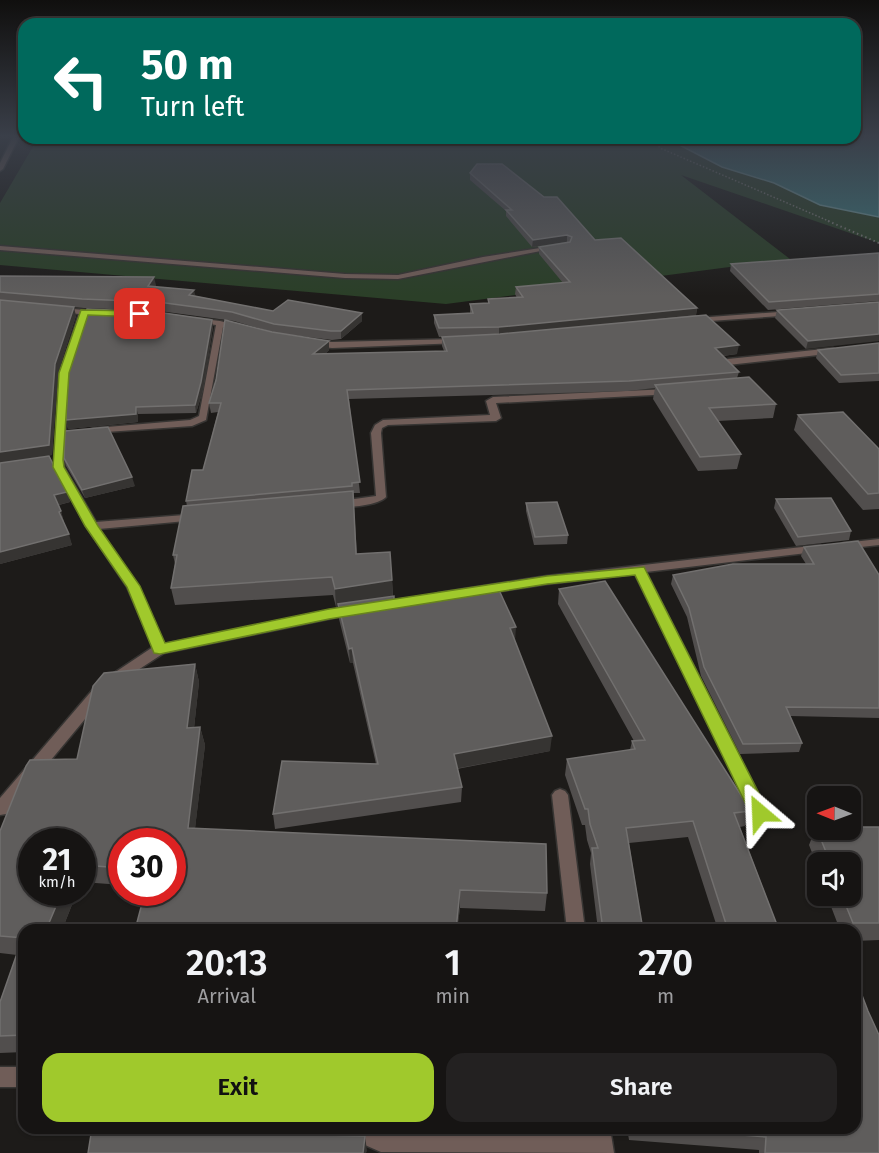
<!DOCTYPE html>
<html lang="en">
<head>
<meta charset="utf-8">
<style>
  body { margin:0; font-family:"Fira Sans",sans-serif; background:#232121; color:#f1f3f6; height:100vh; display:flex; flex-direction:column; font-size:22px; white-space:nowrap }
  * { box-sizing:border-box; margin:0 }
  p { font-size:20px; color:#9e9ea0 }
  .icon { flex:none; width:33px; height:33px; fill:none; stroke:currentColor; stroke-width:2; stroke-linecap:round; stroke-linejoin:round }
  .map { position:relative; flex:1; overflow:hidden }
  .panel { position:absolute; left:18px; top:924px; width:843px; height:210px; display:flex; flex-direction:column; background:#161413; border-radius:18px; box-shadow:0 2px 4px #0004,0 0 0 2px #353333 }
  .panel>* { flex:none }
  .guide { position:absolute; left:18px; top:18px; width:843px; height:126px; border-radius:18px; box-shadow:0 2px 4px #0004,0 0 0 2px #353333; background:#00695c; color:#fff; overflow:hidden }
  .needle { width:39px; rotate:271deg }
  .fabs { position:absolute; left:807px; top:786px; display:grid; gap:12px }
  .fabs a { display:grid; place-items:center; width:54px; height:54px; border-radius:12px; background:#161413; box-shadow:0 2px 4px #0004,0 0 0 2px #353333; font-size:30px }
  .speed { position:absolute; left:18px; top:828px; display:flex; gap:12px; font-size:30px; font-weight:700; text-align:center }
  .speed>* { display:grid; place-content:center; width:78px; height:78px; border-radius:50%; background:#161413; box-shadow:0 2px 4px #0004,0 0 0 2px #353333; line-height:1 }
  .speed small { font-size:15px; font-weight:400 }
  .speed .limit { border:9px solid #d22; background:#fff; color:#111 }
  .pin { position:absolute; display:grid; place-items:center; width:51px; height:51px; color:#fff; margin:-26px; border-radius:12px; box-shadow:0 3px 9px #0006 }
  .me { position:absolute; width:66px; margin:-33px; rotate:334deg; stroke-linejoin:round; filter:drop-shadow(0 0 4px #0008) }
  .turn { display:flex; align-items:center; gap:21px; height:126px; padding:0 24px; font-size:27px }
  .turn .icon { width:78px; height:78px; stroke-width:2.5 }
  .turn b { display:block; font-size:42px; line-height:51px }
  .eta { display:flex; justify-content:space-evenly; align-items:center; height:102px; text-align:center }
  .eta b { font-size:36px; font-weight:600; line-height:42px }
  .button { display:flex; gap:12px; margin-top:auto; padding:12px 24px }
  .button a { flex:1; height:69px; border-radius:18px; background:#a0c92c; color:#111; font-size:24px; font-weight:600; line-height:69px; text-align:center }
  .button a+a { background:#232121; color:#f1f3f6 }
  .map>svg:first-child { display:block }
  .green { fill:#2b3f28 }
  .water { fill:#3c7479; stroke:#6a9195; stroke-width:1.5 }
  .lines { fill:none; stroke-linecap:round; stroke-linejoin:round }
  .service-casing { stroke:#373533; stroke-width:3 }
  .minor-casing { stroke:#373533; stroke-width:3 }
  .tertiary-casing { stroke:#373533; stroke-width:3 }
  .path-far1 { stroke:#767573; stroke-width:1.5; stroke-dasharray:1.5 2; stroke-linecap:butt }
  .path { stroke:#767573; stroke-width:2; stroke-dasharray:1.5 3; stroke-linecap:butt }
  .service { fill:#705d58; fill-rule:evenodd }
  .minor { fill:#705d58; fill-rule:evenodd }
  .tertiary { fill:#705d58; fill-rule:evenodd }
  .wall { fill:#514e4d }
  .shaded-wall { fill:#363432 }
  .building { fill:#5f5d5c; stroke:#72706f; stroke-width:1.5 }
  .route { fill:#a0c92c; stroke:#68831d; stroke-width:1.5 }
</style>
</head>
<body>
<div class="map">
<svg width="879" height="1153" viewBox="0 0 879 1153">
  <rect width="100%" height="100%" fill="#1d1b19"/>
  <polygon class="green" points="855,135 879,135 879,243 681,175 790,259 446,304 0,265 0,203 38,138 630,138 640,145 649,138 855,138"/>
  <polygon class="water" points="855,135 879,135 879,217 820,205 774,183 722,167 666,138 855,138"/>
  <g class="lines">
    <g class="service-casing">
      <polygon id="service" points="0,246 345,274 398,275 483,257 553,246 556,248 398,279 345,278 0,250"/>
    </g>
    <g class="minor-casing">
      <g id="minor">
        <polygon points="58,308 100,311 104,313 100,315 87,314 68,373 64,467 96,522 197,514 203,517 197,520 99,529 139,587 164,644 353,606 359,610 357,613 164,653 118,683 108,683 106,680 108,677 153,647 127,587 86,526 54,467 60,373 79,314 58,312"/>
        <polygon points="792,311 795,311 795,315 696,322 692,320 696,318"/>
        <polygon points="195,318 220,321 244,327 240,329 223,327 206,420 192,426 92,433 92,429 95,428 190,420 199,416 216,325 195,322"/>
        <polygon points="457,339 460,339 460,343 332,348 313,346 309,343 313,340 332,342"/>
        <polygon points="833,348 837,351 836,353 728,365 724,362 728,359"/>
        <path d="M670,389L673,390V394L496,403L501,418L496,421L388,425L382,428L381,433L386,497C379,505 343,510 335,504L340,501L376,496L371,433L375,425L383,420L490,415L486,401L493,397Z"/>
        <polygon points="879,539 879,545 843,549 837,546 843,543"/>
        <polygon points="820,545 826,549 824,551 646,572 768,813 766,818 760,819 754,818 635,574 547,584 438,601 432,597 438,593 547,576"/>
        <polygon points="100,686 105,687 107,691 105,695 6,814 0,815 0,798 95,687"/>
        <polygon points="560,789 565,791 568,795 585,930 567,930 552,795 555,791"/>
        <rect x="0" y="1067" width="24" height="20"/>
        <polygon points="339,1128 373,1128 381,1132 590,1134 590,1128 610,1128 614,1153 381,1152 342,1135"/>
      </g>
    </g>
    <g class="tertiary-casing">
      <polygon id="tertiary" points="14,135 20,135 3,169 0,171 0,163"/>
    </g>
    <polyline class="path-far1" points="652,138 660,148 831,222"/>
    <polyline class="path" points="828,221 879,243"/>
    <use href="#service" class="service"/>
    <use href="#minor" class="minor"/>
    <use href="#tertiary" class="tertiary"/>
  </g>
  <g class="wall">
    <polygon points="470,173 595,240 697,308 696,315 737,354 723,356 739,372 737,378 776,404 773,418 718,421 741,454 737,469 698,471 653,399 655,388 628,391 349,399 360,493 353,493 357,554 392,580 393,596 394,602 454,597 515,641 550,751 457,769 462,787 461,802 275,829 273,814 376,764 353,663 350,663 339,619 338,606 336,607 333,595 175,605 171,588 175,564 173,555 187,506 186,501 203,470 218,412 211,413 209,403 272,332 329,350 325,354 444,351 442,346 442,337 469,336 439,337 434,323 434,315 470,313 470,304 488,303 488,299 517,298 515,294 516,287 563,283 539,254 539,247 568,242 567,242 532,247 506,216 506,211 470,180"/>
    <polygon points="879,253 879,301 768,310 730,271 731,264"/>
    <polygon points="0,276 156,285 155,286 196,296 273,311 362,321 341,339 332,340 275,333 234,321 159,311 84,308 37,304 76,316 58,373 52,455 17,460 67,492 70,502 59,505 64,522 63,522 72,545 0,564"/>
    <polygon points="879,302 806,349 775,318 777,310"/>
    <polygon points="213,327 203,390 196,413 138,414 138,422 68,429 66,420"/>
    <polygon points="879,343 879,381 839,383 816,358 818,350"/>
    <polygon points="798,415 879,449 879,509 863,510 794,430"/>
    <polygon points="64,458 135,486 85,498 66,466"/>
    <polygon points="776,499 851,531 849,540 796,546 774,508"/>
    <polygon points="526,503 568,535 567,544 534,545 526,511"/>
    <polygon points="804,547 879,575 879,718 790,716 802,743 799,752 740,754 701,676 687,617 671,584 673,575 806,564 801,556"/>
    <polygon points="559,589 751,811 745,826 740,827 779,930 718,930 688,837 629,843 643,930 598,930 590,864 591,853 587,840 585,825 582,825 565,775 567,759 630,750 632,741 634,741 558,604"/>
    <polygon points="195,664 199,682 194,728 200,727 205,745 195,828 547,893 545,911 460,908 457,930 135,930 172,842 122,842 122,885 82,882 82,842 32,892 77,892 62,930 24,930 24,1052 0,1053 0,1002 17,955 0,953 0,831 77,759"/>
    <polygon points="816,827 879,827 879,940 855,941 855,930 840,930 827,896 850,896 850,862 818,862 818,868 809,845"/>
    <polygon points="474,1128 550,1128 550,1131 512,1131"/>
    <polygon points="627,1128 855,1128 879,1153 759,1153 759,1150 629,1140"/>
  </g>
  <g class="shaded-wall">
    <polygon points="567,235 567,242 532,247 533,240"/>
    <polygon points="154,277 156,285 150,294 148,286"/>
    <polygon points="194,290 196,298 189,295"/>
    <polygon points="74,307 76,316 58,373 52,455 0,463 0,452 55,364"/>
    <polygon points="697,308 696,315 499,335 499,327"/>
    <polygon points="362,313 362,321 341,339 341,331"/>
    <polygon points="212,320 213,327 203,390 196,413 195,405"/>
    <polygon points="879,334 879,341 806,349 808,341"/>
    <polygon points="329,341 329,350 314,363 313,354"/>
    <polygon points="739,345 737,354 714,357 715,348"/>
    <polygon points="136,407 138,414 138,422 68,429 66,420"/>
    <polygon points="132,477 135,486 85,498 82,490"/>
    <polygon points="67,492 70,502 58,505 54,495"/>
    <polygon points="61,511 64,522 62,522 59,512"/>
    <polygon points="69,534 72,545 0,564 0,552"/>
    <polygon points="392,580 393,598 336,607 335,589"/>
    <polygon points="516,627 515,641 510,628"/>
    <polygon points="352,648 353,663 350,663 349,649"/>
    <polygon points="195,664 199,682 192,746 187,728"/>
    <polygon points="200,727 205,745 193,846 188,828"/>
    <polygon points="552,736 550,751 454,769 454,754"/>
    <polygon points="460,890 460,908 457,930 456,930"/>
    <polygon points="62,892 77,892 62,930 46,930"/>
    <polygon points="188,1128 196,1128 194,1148 187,1132"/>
    <polygon points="365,1136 367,1151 366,1153 363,1153"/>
  </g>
  <g class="building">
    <polygon points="477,164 502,164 544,197 557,197 595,240 621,238 697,308 499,327 439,328 434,315 473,313 470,304 489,303 488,299 523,297 516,287 570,282 539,247 570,242 572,237 567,235 533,240 506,210 512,210 470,173"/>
    <polygon points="879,253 879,294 769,302 731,264"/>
    <polygon points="0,276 154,277 148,286 194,290 189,295 273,311 288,300 362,313 341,331 331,331 274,324 232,312 158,302 82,299 0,292"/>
    <polygon points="0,300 74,307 55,364 49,445 0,452"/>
    <polygon points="879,302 879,334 808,341 777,310"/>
    <polygon points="87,309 157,312 212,320 201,382 195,405 136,407 136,414 66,420 68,366"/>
    <polygon points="706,315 739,345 715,348 739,372 629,381 347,390 360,482 352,483 352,486 186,501 192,470 203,470 221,403 209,403 216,380 225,320 272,332 329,341 313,354 447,351 442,337 500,334"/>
    <polygon points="879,343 879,373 841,375 818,350"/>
    <polygon points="749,377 776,404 709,408 741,454 700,457 655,385"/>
    <polygon points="843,412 879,449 879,493 868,494 798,415"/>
    <polygon points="108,427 132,477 82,490 64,458 65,431"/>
    <polygon points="49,456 67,492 54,495 61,511 59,512 69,534 0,552 0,463"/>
    <polygon points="353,491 356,554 390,552 392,580 335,589 332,577 171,588 177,555 173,555 183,506"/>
    <polygon points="831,498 851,531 798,537 776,499"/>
    <polygon points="557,502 568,535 535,537 526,503"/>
    <polygon points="858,541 879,575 879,708 786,707 802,743 743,744 704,667 689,608 673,575 733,564 814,564 804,547"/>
    <polygon points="605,581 751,811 734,813 779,930 728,930 693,821 626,828 643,930 603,930 592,848 598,848 590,824 588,809 585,809 567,759 635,749 632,741 645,740 559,589"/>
    <polygon points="499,590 516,627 510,628 552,736 454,754 462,787 273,814 282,761 378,764 352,648 349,649 338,604 394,596 394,602 452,593 454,597"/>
    <polygon points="195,664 187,728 200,727 188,828 546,844 547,893 460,890 456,930 239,930 240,923 179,923 178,930 135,930 145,892 172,892 172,842 122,842 122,868 82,865 82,842 32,842 32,892 62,892 46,930 24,930 24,938 0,936 0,831 26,766 30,760 77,759 93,686 104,673"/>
    <polygon points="816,827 818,827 818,830 850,830 850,827 879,827 879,923 853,923 842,896 850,896 850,862 830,862"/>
    <polygon points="20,945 24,945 24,1035 0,1036 0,1002"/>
    <polygon points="855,977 868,1011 879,1035 879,1153 765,1153 766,1137 653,1128 855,1128"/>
    <polygon points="92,1128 188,1128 187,1132 365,1136 363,1153 88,1153"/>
  </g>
  <linearGradient id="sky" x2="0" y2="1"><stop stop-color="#100f0e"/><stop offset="0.46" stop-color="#3a3f49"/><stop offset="1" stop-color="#3a3f49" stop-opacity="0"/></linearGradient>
  <rect width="879" height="296" fill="url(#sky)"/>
  <polygon class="route" points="81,310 140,311 144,314 140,317 88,315 69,373 63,460 64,467 98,526 140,586 165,643 329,609 547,576 644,567 769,813 766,819 760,821 753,819 635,575 547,584 329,619 160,654 154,653 127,587 85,526 53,467 59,373"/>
</svg>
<div class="fabs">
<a><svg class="needle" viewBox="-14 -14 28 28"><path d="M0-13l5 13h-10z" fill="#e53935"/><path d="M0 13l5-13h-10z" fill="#9e9ea0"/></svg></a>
<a><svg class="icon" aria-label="sound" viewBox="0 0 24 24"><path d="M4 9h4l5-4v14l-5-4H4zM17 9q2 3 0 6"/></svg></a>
</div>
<div class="speed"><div>21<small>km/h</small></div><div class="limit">30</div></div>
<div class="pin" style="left:140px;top:314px;background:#d93025"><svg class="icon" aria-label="arrive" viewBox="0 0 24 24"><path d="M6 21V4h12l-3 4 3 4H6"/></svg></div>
<svg class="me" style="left:760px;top:813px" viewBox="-20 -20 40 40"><path d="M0-17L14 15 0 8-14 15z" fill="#a0c92c" stroke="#fff" stroke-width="4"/></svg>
<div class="guide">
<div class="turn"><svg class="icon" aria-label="left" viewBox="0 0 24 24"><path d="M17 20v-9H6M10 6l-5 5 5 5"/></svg><div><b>50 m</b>Turn left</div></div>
</div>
<section class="panel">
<div class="eta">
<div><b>20:13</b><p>Arrival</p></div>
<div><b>1</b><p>min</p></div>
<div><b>270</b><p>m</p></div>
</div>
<div class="button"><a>Exit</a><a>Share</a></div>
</section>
</div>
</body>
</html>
